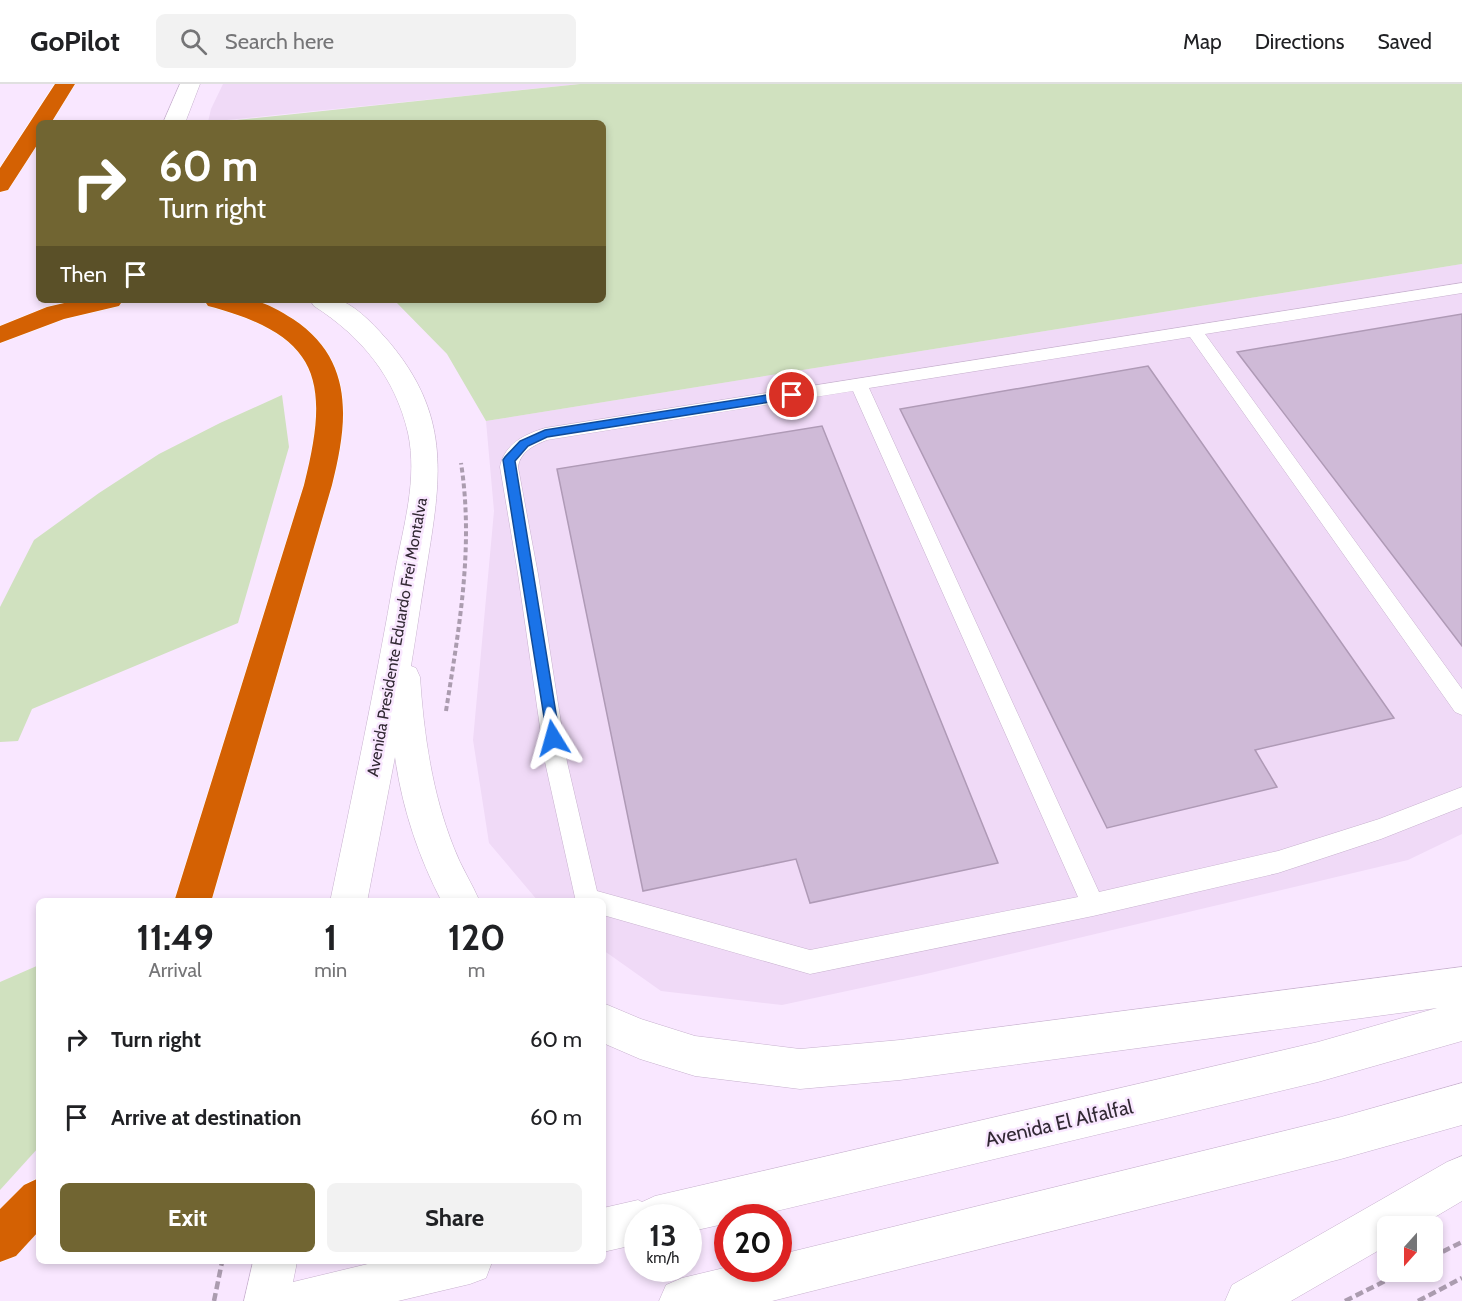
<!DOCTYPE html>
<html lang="en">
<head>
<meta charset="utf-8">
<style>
  body { margin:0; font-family:Cabin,sans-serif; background:#f2f2f2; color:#202124; height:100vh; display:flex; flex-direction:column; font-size:22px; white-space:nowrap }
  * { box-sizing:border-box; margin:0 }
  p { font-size:20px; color:#757577 }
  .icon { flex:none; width:33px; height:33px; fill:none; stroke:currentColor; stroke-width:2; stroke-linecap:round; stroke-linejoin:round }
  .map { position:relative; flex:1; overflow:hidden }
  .drawer { position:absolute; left:36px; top:814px; width:570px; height:366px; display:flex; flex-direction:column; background:#fff; border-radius:9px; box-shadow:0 3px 9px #0003 }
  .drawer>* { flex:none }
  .banner { position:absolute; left:36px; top:36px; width:570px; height:183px; border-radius:9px; box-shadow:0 3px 9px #0003; background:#716532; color:#fff; overflow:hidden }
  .needle { width:39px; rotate:201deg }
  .controls { position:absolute; left:1377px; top:1132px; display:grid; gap:12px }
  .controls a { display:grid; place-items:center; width:66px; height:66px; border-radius:9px; background:#fff; box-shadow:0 3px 9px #0003; font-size:30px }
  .speed { position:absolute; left:624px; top:1120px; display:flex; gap:12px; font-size:30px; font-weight:700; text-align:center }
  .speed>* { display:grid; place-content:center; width:78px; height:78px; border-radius:50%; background:#fff; box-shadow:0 3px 9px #0003; line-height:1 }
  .speed small { font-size:15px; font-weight:400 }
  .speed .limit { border:9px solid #d22; background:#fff; color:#111 }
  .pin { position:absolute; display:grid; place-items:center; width:51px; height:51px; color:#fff; margin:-26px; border:3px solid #fff; border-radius:50%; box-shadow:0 2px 6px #0007 }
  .me { position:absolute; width:66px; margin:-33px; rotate:352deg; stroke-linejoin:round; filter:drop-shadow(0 0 4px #0008) }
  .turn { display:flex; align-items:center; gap:21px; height:126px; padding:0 24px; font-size:27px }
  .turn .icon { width:78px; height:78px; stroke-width:2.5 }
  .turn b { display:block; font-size:42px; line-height:51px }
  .then { display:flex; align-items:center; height:57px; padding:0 24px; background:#0003; gap:12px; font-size:22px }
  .eta { display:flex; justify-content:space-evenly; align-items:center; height:102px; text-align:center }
  .eta b { font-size:36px; font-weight:700; line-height:42px }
  .cta { display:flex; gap:12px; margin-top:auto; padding:12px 24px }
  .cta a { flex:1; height:69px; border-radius:9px; background:#716532; color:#fff; font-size:24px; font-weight:700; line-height:69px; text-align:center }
  .cta a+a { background:#f2f2f2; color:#202124 }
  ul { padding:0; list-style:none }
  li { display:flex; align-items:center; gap:18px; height:78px; padding:0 24px }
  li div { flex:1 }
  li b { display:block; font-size:22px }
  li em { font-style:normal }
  header { display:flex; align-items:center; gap:36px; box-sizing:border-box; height:84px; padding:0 30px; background:#fff; border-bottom:2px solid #e0e0e0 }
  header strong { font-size:28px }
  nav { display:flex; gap:33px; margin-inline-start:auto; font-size:21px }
  .search { width:420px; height:54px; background:#f2f2f2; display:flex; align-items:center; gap:15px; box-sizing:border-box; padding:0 21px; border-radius:9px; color:#757577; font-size:22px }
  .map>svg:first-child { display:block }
  .built { fill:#f0daf7 }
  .green { fill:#d0e1bf }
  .building { fill:#cfbad7; stroke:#af9ab6; stroke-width:1.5 }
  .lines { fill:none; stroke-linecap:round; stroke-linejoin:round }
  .service-casing { stroke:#c7b1ce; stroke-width:1 }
  .tertiary-casing { stroke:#c7b1ce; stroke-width:1 }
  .motorway-casing { stroke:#fff; stroke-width:1 }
  .path-far1 { stroke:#ab9caf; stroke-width:4; stroke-dasharray:5 3; stroke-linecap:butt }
  .path { stroke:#ab9caf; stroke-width:4.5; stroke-dasharray:8 4; stroke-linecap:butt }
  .service { fill:#fff; fill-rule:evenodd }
  .tertiary { fill:#fff; fill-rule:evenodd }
  .motorway { fill:#d46103; fill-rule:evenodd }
  .route { fill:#1a73e8; stroke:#114b97; stroke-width:1.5 }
  .labels { text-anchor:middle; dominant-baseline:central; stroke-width:5; stroke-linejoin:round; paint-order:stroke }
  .street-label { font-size:16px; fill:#322934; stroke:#f9e7ff }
  .near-street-label { font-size:20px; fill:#322934; stroke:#f9e7ff }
</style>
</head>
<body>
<header>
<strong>GoPilot</strong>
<div class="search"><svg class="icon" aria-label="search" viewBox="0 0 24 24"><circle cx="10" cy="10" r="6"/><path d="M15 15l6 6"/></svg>Search here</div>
<nav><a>Map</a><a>Directions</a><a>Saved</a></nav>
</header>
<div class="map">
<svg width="1462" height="1217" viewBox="0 0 1462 1217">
  <rect width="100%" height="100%" fill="#f9e7ff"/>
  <g class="built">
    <polygon points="223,0 580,0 208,38 211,25"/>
    <polygon points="1462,180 1462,750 1408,776 926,890 782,921 661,907 603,866 603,818 538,817 489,759 473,656 494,427 486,337"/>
  </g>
  <g class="green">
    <polygon points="580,0 1462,0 1462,180 486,337 447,270 394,216 603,216 603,39 208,39"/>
    <polygon points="282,311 289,363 238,539 32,625 18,657 0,658 0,523 34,456 99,409 159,370 220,339"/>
    <polygon points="39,881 39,1063 0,1106 0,898"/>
  </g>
  <g class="building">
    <polygon points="1462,230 1462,562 1237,268"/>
    <polygon points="1148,282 1394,634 1255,666 1277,703 1107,744 900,325"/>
    <polygon points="822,342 998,779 810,819 796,775 643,807 557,385"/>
  </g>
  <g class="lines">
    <g class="service-casing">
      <path id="service" d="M1462,199V209L1205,250L1462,605V631L1455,628L1190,253L869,304L1099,808L1278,767L1379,735L1462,703V723L1381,755L1278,789L1093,832L810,890L603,831V818H576L545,678L518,490L500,383C504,360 525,350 545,344ZM853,307L1078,813L810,866L597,807L567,678L538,490L518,383C520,368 534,361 547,356Z"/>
    </g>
    <g class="tertiary-casing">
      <g id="tertiary">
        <polygon points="180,0 200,0 185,39 163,39"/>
        <path d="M310,216C320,216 334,213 342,217C360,225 377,244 390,259C449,330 442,389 428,474C422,510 417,546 411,582L416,584L420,593C424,651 432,709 454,764C461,783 472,799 480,818H442C418,772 402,723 395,673L367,818H330C353,708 376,599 395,488C403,443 418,396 408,349C395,293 362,253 314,222Z"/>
        <polygon points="1462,883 1462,957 1318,998 747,1134 728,1134 728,1139 688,1148 688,1134 638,1134 638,1160 603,1168 603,1124 638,1116 642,1118 655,1112 1318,958 1437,924 900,996 800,1005 695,992 640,975 603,959 603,919 641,935 695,952 800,965 900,956"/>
        <polygon points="1462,999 1462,1041 1341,1075 772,1217 659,1217 666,1201 682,1194 728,1183 778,1185 778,1171 1341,1033"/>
        <polygon points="1462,1072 1462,1117 1418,1143 1388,1143 1388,1161 1291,1217 1225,1217 1232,1201 1447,1078"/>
        <polygon points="253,1178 297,1178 293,1198 376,1178 492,1178 486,1194 470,1200 398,1217 244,1217"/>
      </g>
    </g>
    <g class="motorway-casing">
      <g id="motorway">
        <polygon points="55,0 75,0 51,39 39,39 39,58 8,106 0,108 0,84"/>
        <polygon points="77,216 123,216 119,222 64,235 0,259 0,242 47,223"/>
        <path d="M204,216C219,216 236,214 251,216C265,218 280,227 293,235C355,276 348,338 332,401L211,818H174L304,401C331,295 319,251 208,222Z"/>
        <polygon points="39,1094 39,1147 16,1172 0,1178 0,1125 24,1101"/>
      </g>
    </g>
    <path class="path-far1" d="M446,627C459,544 474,463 461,379"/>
    <g class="path">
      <polyline points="1432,1173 1462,1158"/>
      <polyline points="214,1217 222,1178"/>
      <polyline points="1345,1217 1403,1188"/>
      <polyline points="1418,1217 1462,1194"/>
    </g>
    <use href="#service" class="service"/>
    <use href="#tertiary" class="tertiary"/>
    <use href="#motorway" class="motorway"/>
  </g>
  <polygon class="route" points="792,307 797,311 796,314 547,353 528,362 515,377 560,654 558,658 548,658 503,376 505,373 520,357 545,346"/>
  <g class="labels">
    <g class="street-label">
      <text transform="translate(397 553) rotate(-80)">Avenida Presidente Eduardo Frei Montalva</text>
    </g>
    <g class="near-street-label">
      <text transform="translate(1059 1039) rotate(-13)">Avenida El Alfalfal</text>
    </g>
  </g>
</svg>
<div class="controls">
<a><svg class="needle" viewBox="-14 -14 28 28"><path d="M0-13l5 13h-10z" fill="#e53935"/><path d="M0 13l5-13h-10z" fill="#757577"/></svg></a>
</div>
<div class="speed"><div>13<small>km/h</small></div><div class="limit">20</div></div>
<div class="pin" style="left:792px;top:311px;background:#d93025"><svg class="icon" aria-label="arrive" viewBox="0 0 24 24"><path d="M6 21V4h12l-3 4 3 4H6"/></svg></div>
<svg class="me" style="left:553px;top:654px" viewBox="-20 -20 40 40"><path d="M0-17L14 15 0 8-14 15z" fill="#1a73e8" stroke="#fff" stroke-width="4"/></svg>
<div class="banner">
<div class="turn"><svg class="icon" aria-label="right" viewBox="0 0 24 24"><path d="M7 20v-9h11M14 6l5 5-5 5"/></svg><div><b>60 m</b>Turn right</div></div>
<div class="then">Then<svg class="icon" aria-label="arrive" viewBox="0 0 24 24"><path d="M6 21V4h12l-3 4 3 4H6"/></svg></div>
</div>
<section class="drawer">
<div class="eta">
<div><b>11:49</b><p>Arrival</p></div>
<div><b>1</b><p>min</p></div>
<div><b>120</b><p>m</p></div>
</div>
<ul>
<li><svg class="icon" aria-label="right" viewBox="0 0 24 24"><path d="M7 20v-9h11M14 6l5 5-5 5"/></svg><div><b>Turn right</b></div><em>60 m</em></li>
<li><svg class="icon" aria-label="arrive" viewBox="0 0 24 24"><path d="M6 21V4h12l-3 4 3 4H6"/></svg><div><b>Arrive at destination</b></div><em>60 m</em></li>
</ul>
<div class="cta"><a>Exit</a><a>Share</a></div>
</section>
</div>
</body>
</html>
